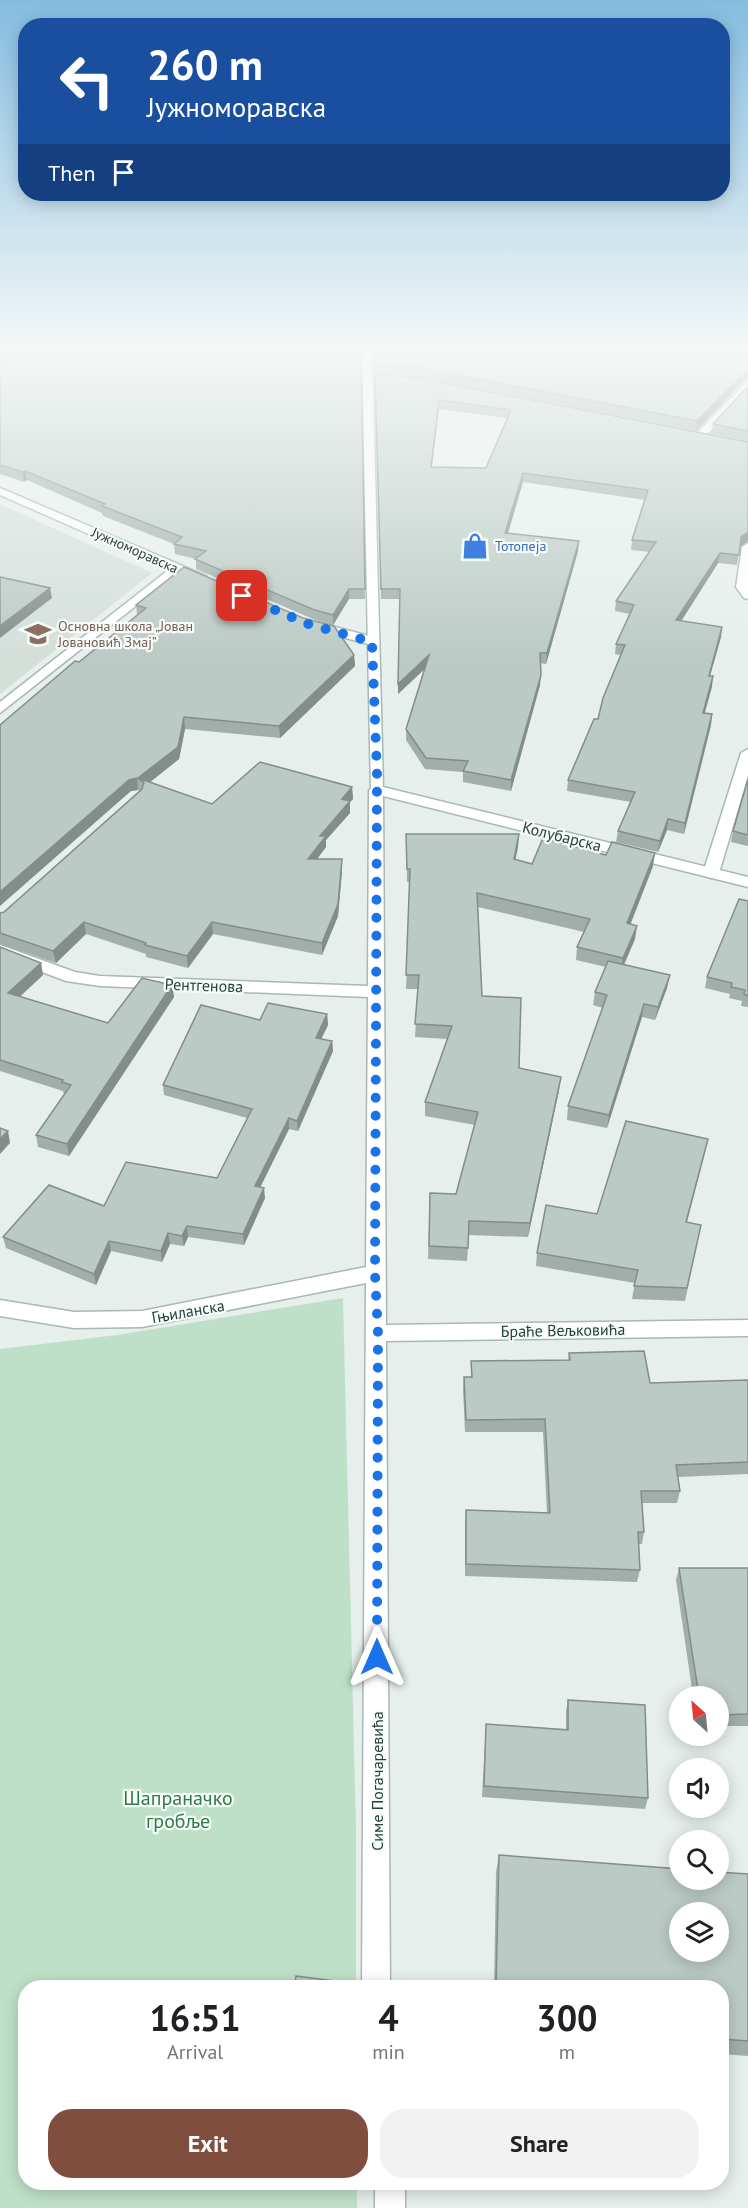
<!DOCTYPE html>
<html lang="en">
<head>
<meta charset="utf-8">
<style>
  body { margin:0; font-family:"PT Sans",sans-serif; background:#f2f2f2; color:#202124; height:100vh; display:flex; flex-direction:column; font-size:22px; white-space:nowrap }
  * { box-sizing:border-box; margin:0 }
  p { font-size:20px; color:#757577 }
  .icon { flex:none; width:33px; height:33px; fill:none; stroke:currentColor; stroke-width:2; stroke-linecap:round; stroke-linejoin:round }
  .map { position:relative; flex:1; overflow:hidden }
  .panel { position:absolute; left:18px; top:1980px; width:711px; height:210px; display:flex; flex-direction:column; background:#fff; border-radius:24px; box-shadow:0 3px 15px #0003 }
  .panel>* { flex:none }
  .guide { position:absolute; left:18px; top:18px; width:712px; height:183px; border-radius:24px; box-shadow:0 3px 15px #0003; background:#1a4fa0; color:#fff; overflow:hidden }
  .needle { width:39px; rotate:333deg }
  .controls { position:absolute; left:669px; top:1686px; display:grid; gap:12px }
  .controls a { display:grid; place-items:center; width:60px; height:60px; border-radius:50%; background:#fff; box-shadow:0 3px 15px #0003; font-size:30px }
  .pin { position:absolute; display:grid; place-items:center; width:51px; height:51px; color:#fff; margin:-26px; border-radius:12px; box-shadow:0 3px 9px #0006 }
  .me { position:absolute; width:66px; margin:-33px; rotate:0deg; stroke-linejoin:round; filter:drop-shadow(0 0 4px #0008) }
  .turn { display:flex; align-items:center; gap:21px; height:126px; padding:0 30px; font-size:27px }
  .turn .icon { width:78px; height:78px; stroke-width:2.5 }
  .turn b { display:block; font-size:42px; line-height:51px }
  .then { display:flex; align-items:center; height:57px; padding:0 30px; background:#0003; gap:12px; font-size:22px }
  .eta { display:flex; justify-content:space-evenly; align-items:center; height:102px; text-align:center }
  .eta b { font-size:36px; font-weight:700; line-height:42px }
  .cta { display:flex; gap:12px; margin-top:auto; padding:12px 30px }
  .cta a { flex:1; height:69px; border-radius:24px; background:#7f4e3f; color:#fff; font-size:24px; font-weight:700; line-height:69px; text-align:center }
  .cta a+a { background:#f2f2f2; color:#202124 }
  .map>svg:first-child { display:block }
  .built { fill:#d4dfda }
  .green { fill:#bfe0c8 }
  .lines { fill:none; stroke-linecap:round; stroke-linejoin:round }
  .minor-casing { stroke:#a8b8b2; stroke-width:3 }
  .tertiary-casing { stroke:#a8b8b2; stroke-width:3 }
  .secondary-casing { stroke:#a4bbb3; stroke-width:3 }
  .minor { fill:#fff; fill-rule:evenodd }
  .tertiary { fill:#fff; fill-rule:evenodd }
  .secondary { fill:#fff; fill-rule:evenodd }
  .wall { fill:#a1aea9; fill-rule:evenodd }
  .shaded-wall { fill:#838d89 }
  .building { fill:#bbcac4; stroke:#838d89; stroke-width:1.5; fill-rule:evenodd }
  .route { stroke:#1a73e8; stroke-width:10; stroke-dasharray:0 18 }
  .labels { text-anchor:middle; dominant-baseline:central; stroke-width:4.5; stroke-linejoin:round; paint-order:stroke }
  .far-shop-label { font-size:14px; fill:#366cbe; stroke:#f7fbf9; text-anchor:start }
  .far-street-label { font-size:14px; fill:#24423a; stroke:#f7fbf9 }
  .far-education-label { font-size:14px; fill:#785e54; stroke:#f7fbf9; text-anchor:start }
  .street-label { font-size:16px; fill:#24423a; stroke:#f7fbf9 }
  .near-park-label { font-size:20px; fill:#2d7a4b; stroke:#f7fbf9 }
</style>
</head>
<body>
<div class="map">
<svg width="748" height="2208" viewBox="0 0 748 2208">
  <rect width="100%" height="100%" fill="#e6efeb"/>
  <polygon class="built" points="0,504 152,573 0,694"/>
  <polygon class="green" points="343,1298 356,1828 356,1987 26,1988 26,2182 357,2183 357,2208 0,2208 0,1349 117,1335"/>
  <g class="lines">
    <g class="minor-casing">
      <g id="minor">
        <polygon points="748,381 748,390 704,438 696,438 696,434"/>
        <polygon points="748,543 748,599 744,598 736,587 742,547"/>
        <polygon points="176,564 180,565 180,571 0,713 0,702"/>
        <polygon points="748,749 748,776 719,873 711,878 706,876 703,873 741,753"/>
        <polygon points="376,786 383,790 386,1325 748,1320 748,1336 386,1341 390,1988 362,1988 366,1283 142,1327 74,1328 0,1316 0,1300 74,1312 142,1311 366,1267 368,997 100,986 66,981 0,956 0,945 75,972 100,976 368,986 369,790"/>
        <rect x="375" y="2182" width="30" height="26"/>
      </g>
    </g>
    <g class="tertiary-casing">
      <g id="tertiary">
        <polygon points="0,488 206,576 208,579 198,582 0,495"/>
        <polygon points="316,622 377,638 378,641 372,645 312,629 312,623"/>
      </g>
    </g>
    <g class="secondary-casing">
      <polygon id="secondary" points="362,351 372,351 383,787 748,877 748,887 371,793"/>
    </g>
    <use href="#minor" class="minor"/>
    <use href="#tertiary" class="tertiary"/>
    <use href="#secondary" class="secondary"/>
  </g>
  <g class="wall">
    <polygon points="0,351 361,351 365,599 349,599 333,625 313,619 196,569 196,559 175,554 174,544 103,516 102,513 27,480 24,482 0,474"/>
    <polygon points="374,351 748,351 748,379 746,379 696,431 414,376 375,374"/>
    <path d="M375,375L748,442V541L740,547L737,565L718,563L681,621L722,627L721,637L710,676H713L704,713L712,714L711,725L684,834L667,830L658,852L616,842L618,831L631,802L567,791L568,780L598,719L620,655L615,654L616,644L630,614L615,611L616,601L650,552L631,550L632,540L645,500L523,482L508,533L578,551L546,664L540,663V685L511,791L463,782V772L425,769L406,740V729L424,669L398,694L400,599H381ZM439,409L507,418L486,468L432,467Z"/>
    <polygon points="748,386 748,441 711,434 713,424"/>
    <polygon points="136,605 354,655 355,666 280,738 185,729 179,759 150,782 212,804 352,787 353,799 350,802 350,813 326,840 326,847 317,859 342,859 342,871 338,916 322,955 213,934 188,968 146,957 146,954 86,934 56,963 0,944 0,913 4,912 140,791 138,790 131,791 79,662 137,615"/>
    <polygon points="748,779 748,846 731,842 733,831"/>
    <polygon points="406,834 518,847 515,859 532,864 606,855 653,866 630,924 635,939 624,965 670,975 667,988 655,1020 642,1017 607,1128 567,1120 568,1106 603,1008 593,1005 595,992 606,967 576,960 577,947 584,932 478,907 482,996 519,1068 559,1090 528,1237 469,1235 467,1261 428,1259 430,1193 456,1194 475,1125 425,1116 425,1102 447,1039 415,1037 418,989 406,989 410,882 407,882"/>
    <polygon points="748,901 748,1007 741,1006 742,1001 729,998 730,994 705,988 707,977"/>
    <polygon points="0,947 41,963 43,975 20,996 108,1023 172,985 174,997 69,1156 38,1147 36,1135 64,1094 63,1091 0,1071"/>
    <polygon points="327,1014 328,1025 321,1039 332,1041 333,1051 298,1131 289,1129 260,1187 265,1198 244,1245 188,1237 184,1246 170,1244 162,1262 111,1251 96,1285 6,1248 3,1237 104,1206 217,1178 247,1118 164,1095 163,1085 260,1020"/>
    <polygon points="705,1152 687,1222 701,1225 685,1301 632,1299 635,1283 536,1266 537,1253 597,1214"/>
    <polygon points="569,1353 650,1383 748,1380 748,1474 678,1477 680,1491 677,1503 642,1503 644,1532 642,1544 639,1544 640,1570 637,1582 465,1576 465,1522 466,1510 547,1513 543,1432 465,1432 463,1390 464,1377 471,1377 471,1361 568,1360"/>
    <polygon points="679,1568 748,1568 748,1726 718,1726 718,1696 693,1696 676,1580"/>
    <polygon points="568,1700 648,1798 645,1809 482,1797 486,1724 566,1729 566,1711"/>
    <polygon points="499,1855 748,1874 748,2056 722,2054 722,1988 494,1988 496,1872"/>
  </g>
  <g class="shaded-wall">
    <polygon points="748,370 746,379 696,431 697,421"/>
    <polygon points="439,400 439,409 430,476 431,467"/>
    <polygon points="25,471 27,480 24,482 22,472"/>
    <polygon points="523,473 523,482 505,543 505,533"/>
    <polygon points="748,532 748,541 740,547 741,537"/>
    <polygon points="579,541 578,551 546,664 547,653"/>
    <polygon points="720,553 718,563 675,631 676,620"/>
    <polygon points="50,588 52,598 0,638 0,626"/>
    <polygon points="349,589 349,599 333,625 333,615"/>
    <polygon points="722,627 721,637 707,686 709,676"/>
    <polygon points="354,655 355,666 280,738 279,726"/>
    <polygon points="429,655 428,666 398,694 398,684"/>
    <polygon points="541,675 540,685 511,791 511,780"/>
    <polygon points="713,676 712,687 702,723 703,713"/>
    <polygon points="712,714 711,725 684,834 685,823"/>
    <polygon points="184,717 185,729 179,759 144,787 144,782 138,778"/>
    <polygon points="137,778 138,790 131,791 0,906 0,892 129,780"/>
    <polygon points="352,787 353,799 350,802 350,813 326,840 326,847 308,871 308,859 320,836 342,799"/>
    <polygon points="668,819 667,830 658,852 660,841"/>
    <polygon points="519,834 518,847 513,872 514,859"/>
    <polygon points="655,853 653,866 626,936 627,923"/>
    <polygon points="342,859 342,871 338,916 322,955 322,943"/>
    <polygon points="84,922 86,934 56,963 53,951"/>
    <polygon points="212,922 213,934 188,968 187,956"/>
    <polygon points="637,926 635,939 621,971 623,958"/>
    <polygon points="41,963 43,975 11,1005 8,993"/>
    <polygon points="670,975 667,988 655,1020 658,1007"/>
    <polygon points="172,985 174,997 69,1156 67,1144"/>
    <polygon points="644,1004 642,1017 607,1128 609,1115"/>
    <polygon points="327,1014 328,1025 317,1048 316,1038"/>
    <polygon points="332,1041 333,1051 298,1131 297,1121"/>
    <polygon points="561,1077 559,1090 528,1237 530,1223"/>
    <polygon points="289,1118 289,1129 256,1196 255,1186"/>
    <polygon points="8,1131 10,1143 0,1154 0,1139"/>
    <polygon points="708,1139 705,1152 683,1235 686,1222"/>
    <polygon points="264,1188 265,1198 244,1245 243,1234"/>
    <polygon points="187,1226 188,1237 184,1246 182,1236"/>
    <polygon points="168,1233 170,1244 162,1262 161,1251"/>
    <polygon points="109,1241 111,1251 96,1285 94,1274"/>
  </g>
  <g class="building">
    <polygon points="0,351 361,351 365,589 349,589 333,615 312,609 195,559 206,551 174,544 182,537 102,506 105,504 25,471 22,472 0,465"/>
    <polygon points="374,351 748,351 748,370 697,421 415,367 375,365"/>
    <path d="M375,375L414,377L748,442V532L741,537L739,555L720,553L676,620L722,627L709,676H713L703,713L712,714L685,823L668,819L660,841L618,831L635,792L568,780L594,719H598L603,698L625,645L616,644L634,605L616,601L656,542L632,540L648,490L523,473L505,533L579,541L547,653H540L541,675L511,780L463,771L468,761L426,758L406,729L429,655L398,684L400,589H381ZM439,400L511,410L486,468L431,467Z"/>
    <polygon points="748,386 748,431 713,424"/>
    <polygon points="184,567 303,618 334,626 354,655 279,726 184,717 178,747 138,778 212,804 260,762 352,787 342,799 350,801 320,836 326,836 308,859 342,859 338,904 322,943 212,922 187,956 145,945 146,943 84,922 53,951 0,933 0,913 4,912 142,789 144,782 137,778 129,780 0,892 0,725 75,661 79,662 146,608 136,605"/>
    <polygon points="0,577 50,588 0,626"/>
    <polygon points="748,779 748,835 733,831"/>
    <polygon points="406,834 519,834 514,859 532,864 543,838 606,855 612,842 655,853 627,923 637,926 623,958 577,947 590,919 477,893 482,996 521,998 519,1068 561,1077 530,1223 469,1221 468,1248 429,1246 430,1193 456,1194 478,1112 425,1102 452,1026 415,1024 419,975 406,975 410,869 407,869"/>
    <polygon points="739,899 748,901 748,996 744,994 745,990 731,987 732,983 707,977"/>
    <polygon points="0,947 41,963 8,993 108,1023 142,978 172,985 67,1144 36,1135 71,1085 62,1082 63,1080 0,1060"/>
    <polygon points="608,961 670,975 658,1007 644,1004 609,1115 568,1106 607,995 595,992"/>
    <polygon points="268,1003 327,1014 316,1038 332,1041 297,1121 289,1118 255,1186 264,1188 243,1234 187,1226 182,1236 168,1233 161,1251 109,1241 94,1274 3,1237 49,1185 104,1206 126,1162 217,1178 252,1109 163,1085 201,1005 260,1020"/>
    <polygon points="626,1121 708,1139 686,1222 701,1225 687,1288 634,1286 638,1270 537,1253 546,1205 597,1214"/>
    <polygon points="0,1128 8,1131 0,1139"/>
    <polygon points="644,1351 650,1383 748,1380 748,1462 676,1465 680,1491 641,1491 644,1532 638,1532 640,1570 466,1564 466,1510 550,1513 545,1419 466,1420 464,1377 472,1377 471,1361 570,1360 569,1353"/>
    <polygon points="679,1568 748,1568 748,1714 718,1715 718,1696 699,1696"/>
    <polygon points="568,1700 645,1705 648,1798 484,1786 486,1724 568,1730"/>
    <path d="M499,1855L680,1869V1880H718V1872L748,1874V2041L722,2039V1988H496ZM680,1912H718V1952H680Z"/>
    <polygon points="296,1976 334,1981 333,1988 294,1988"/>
  </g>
  <linearGradient id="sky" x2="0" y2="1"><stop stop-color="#84bce0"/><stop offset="0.53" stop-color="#f4f8f6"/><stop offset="1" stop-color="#f4f8f6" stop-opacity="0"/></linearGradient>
  <rect width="748" height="660" fill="url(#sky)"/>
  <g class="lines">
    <polyline class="route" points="242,596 308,624 372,642 377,772 375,1274 378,1333 377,1657"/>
  </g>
  <defs>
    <g id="shop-bare" transform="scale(2.07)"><path d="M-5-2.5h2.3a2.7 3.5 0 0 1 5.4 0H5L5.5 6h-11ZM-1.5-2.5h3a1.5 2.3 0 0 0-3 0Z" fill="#3f7fe0" stroke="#f7fbf9" stroke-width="2.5" paint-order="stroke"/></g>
    <g id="school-bare" transform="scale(2.07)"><path d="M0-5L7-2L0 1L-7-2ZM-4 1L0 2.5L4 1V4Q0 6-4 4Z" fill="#8d6e63" stroke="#f7fbf9" stroke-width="2.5" paint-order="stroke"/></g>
  </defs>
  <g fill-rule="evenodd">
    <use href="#shop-bare" x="475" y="546"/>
    <use href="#school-bare" x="38" y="634"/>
  </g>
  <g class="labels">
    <g class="far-shop-label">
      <text x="495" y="546">Тотопеја</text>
    </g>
    <g class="far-street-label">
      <text transform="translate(135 550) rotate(24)">Јужноморавска</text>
    </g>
    <g class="far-education-label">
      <text x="58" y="626">Основна школа „Јован<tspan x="58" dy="16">Јовановић Змај”</tspan></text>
    </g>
    <g class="street-label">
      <text transform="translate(562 836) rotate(14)">Колубарска</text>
      <text transform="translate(204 985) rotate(2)">Рентгенова</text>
      <text transform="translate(188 1311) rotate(-10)">Гњиланска</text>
      <text transform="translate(563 1330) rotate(-1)">Браће Вељковића</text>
      <text transform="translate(377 1781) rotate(-90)">Симе Погачаревића</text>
    </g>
    <g class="near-park-label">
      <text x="178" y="1798">Шапраначко<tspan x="178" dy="23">гробље</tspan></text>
    </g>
  </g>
</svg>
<div class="controls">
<a><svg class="needle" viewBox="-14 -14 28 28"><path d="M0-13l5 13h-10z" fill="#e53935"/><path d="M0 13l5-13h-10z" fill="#757577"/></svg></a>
<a><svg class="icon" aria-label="sound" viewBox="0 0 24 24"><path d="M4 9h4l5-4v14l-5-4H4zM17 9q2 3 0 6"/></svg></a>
<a><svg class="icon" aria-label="search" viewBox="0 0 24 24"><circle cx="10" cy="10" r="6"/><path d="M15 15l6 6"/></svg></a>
<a><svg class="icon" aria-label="layers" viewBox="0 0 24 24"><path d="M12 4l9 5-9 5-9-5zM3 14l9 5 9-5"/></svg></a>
</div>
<div class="pin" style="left:242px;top:596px;background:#d93025"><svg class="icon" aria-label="arrive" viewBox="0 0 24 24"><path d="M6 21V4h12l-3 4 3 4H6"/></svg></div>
<svg class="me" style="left:377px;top:1657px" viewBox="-20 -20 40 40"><path d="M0-17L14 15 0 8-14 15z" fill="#1a73e8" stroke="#fff" stroke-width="4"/></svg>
<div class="guide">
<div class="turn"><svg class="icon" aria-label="left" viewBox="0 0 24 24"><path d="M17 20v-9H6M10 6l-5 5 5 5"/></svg><div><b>260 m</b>Јужноморавска</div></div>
<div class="then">Then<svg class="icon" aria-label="arrive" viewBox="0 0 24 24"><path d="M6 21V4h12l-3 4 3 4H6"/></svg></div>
</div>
<section class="panel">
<div class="eta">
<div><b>16:51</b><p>Arrival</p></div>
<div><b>4</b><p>min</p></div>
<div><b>300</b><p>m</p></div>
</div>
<div class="cta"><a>Exit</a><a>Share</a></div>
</section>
</div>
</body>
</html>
